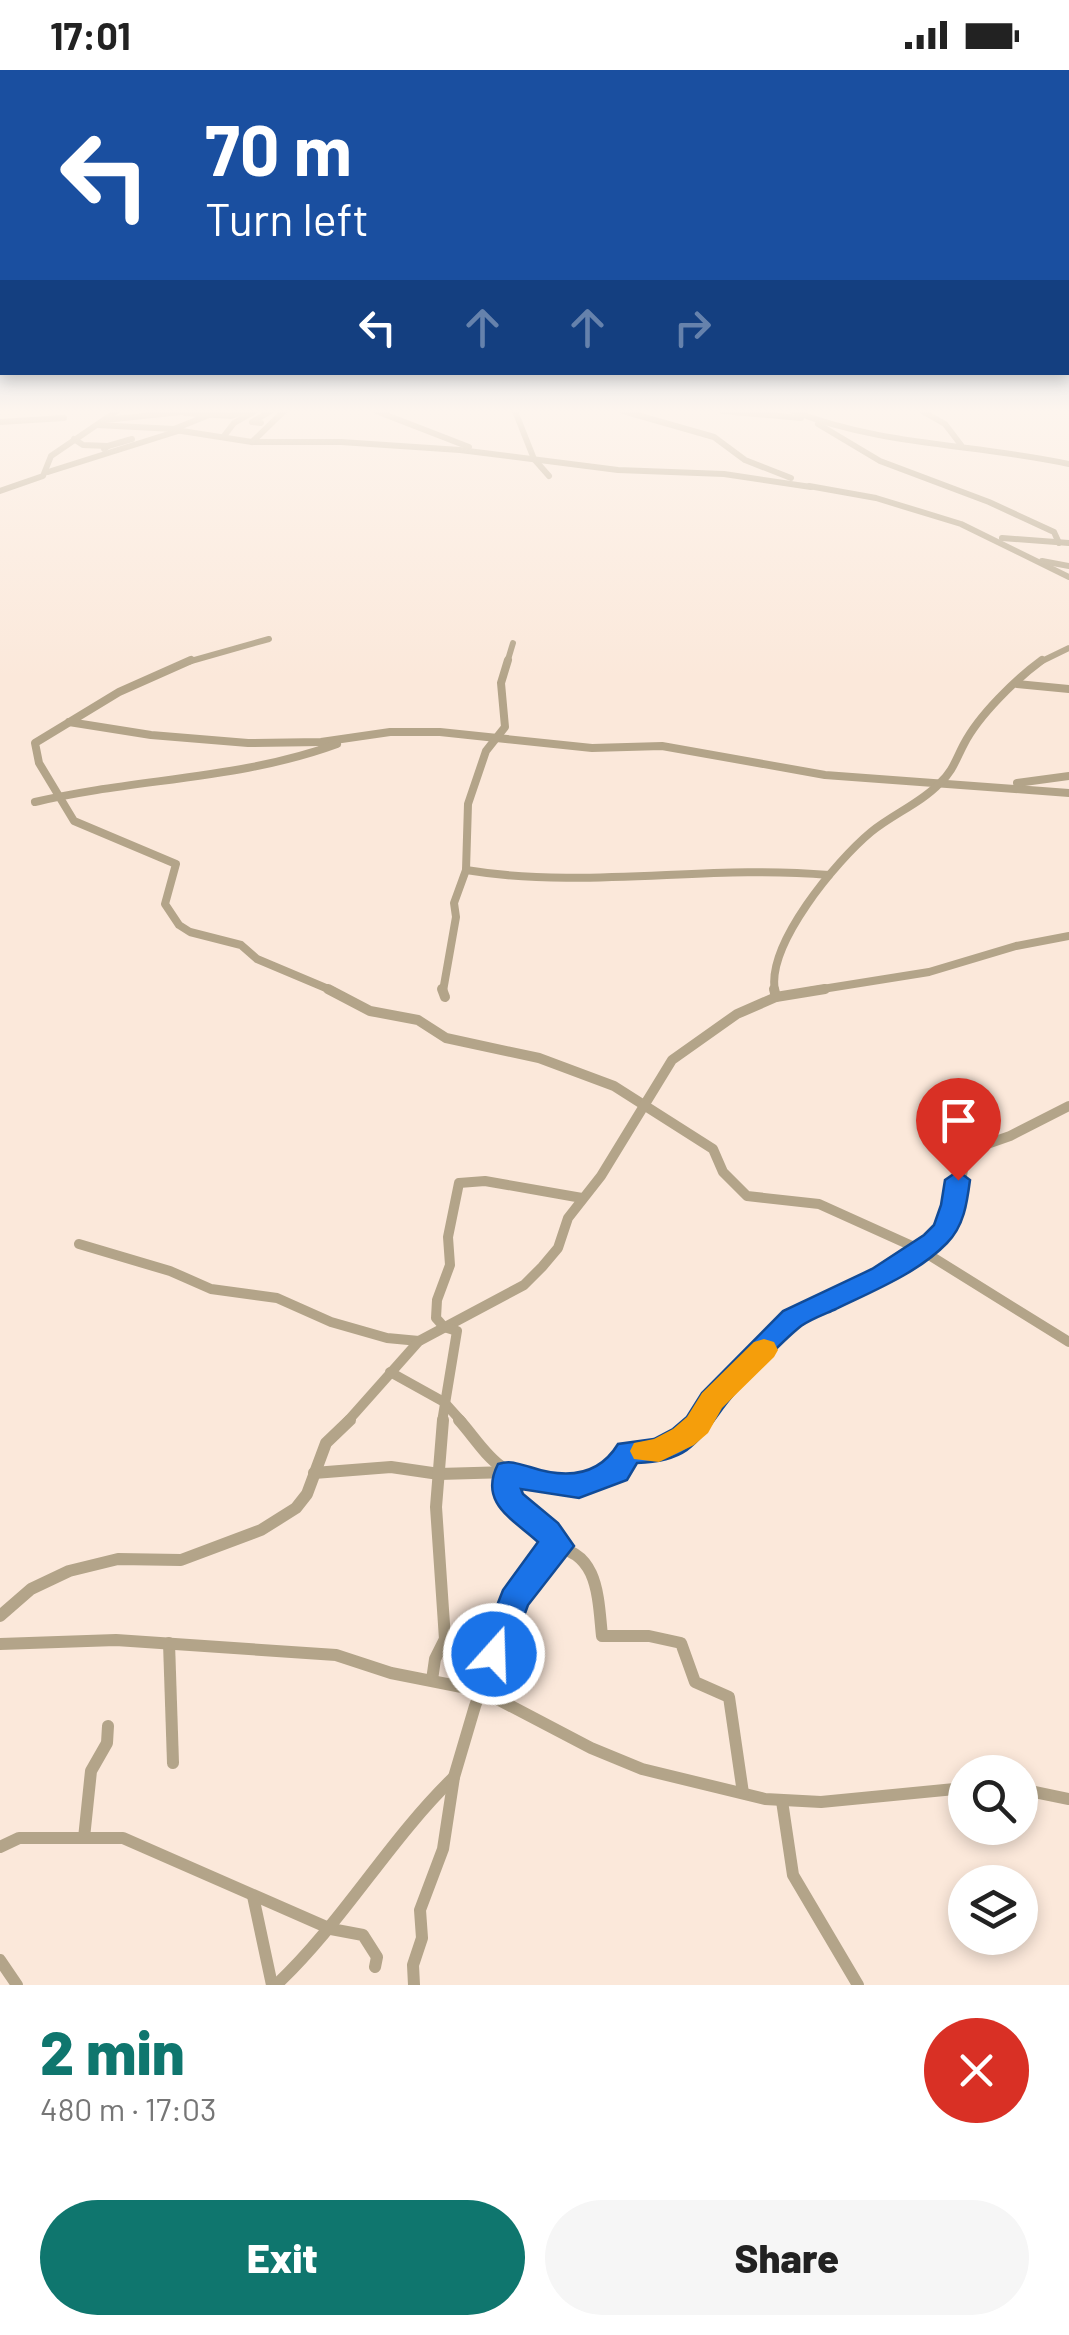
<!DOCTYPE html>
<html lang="en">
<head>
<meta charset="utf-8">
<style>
  body { margin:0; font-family:Barlow,sans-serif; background:#f6f6f6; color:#222; height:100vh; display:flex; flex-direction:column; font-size:38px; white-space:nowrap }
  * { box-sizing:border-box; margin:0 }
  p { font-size:32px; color:#767676 }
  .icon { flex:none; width:55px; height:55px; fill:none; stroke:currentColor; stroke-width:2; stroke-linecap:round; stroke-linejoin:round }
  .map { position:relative; height:1915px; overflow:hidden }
  .details { display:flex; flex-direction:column; background:#fff; flex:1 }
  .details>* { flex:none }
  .banner { position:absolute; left:0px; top:0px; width:1070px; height:305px; box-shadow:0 5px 15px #0003; background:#1a4fa0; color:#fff; overflow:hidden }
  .fabs { position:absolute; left:948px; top:1685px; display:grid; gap:20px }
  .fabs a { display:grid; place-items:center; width:90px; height:90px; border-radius:50%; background:#fff; box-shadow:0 5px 15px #0003; font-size:50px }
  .pin { position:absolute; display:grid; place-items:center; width:85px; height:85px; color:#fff; margin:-102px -42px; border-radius:50% 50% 50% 0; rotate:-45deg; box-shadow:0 0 10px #0007 }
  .pin .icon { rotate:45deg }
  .me { position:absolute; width:110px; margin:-55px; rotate:20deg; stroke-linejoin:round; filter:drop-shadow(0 0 8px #0008) }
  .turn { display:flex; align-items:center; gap:35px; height:210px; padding:0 40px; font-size:45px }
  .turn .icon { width:130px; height:130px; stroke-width:2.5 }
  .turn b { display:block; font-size:70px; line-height:85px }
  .lanes { display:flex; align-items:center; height:95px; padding:0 40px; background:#0003; justify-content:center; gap:50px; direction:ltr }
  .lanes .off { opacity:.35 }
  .round { display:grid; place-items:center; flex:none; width:105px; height:105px; border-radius:52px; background:#f6f6f6 }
  .summary { display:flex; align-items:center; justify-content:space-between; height:170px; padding:0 40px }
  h1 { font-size:60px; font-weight:800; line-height:75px; color:#0f766e }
  .button { display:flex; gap:20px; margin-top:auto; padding:20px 40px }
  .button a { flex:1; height:115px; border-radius:60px; background:#0f766e; color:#fff; font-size:40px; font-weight:800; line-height:115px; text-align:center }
  .button a+a { background:#f6f6f6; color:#222 }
  .status { display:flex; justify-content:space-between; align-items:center; height:70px; padding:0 50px; background:#fff; direction:ltr }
  .status svg { height:28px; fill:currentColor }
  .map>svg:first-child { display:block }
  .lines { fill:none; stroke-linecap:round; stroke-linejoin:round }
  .street-far3 { stroke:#b3a489; stroke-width:6 }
  .street-far2 { stroke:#b3a489; stroke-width:8 }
  .street-far1 { stroke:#b3a489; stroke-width:10 }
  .street { stroke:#b3a489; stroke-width:12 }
  .route { fill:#1a73e8; stroke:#114b97; stroke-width:2.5 }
  .slow { fill:#f59e0b }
</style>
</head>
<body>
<div class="status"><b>17:01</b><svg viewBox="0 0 49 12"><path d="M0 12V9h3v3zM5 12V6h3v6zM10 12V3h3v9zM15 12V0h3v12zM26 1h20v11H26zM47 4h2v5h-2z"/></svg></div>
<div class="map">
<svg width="1069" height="1915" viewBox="0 0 1069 1915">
  <rect width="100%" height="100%" fill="#fbe8da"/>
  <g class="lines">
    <g class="street-far3">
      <polyline points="376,341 469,377"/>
      <polyline points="515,341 534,389 549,406"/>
      <polyline points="623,341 714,367 745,390 791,408"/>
      <polyline points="722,341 801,348"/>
      <path d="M793,341C881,376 977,374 1069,394"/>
      <polyline points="922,341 945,354 961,375"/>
      <polyline points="185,343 231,346 246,341"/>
      <polyline points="105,350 191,341"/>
      <polyline points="0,352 64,348"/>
      <polyline points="261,353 252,352 271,341"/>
      <polyline points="818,354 880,391 989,432 1054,462 1059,473"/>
      <polyline points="97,355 174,359 219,341"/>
      <polyline points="169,359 252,372 341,372 460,380 618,400 724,404 811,417"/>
      <polyline points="224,366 234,353 255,341"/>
      <polyline points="74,369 83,375 108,376 104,379"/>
      <polyline points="252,372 284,341"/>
      <polyline points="108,376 132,369"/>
      <polyline points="48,402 178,361"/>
      <polyline points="809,416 876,428 961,454 1069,507"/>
      <polyline points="0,421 43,406 51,386 117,341"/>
      <polyline points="1002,468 1069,473"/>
      <polyline points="1042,491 1069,496"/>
      <polyline points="184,593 269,569"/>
      <polyline points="507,593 513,573"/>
      <polyline points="1038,593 1069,578"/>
    </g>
    <g class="street-far2">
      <polyline points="191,590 119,622 35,673 39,693 74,751 176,794 165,834 179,855 190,862 241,875 257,889 333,921"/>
      <polyline points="1017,614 1069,619"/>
      <polyline points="69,652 151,665 248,673 321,672 390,662 440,662 592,678 662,676 825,705 1069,723"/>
      <polyline points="1017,713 1069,706"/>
      <path d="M35,732C136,708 239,710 337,674"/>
      <path d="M466,800C587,820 707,794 829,805"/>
      <polyline points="443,921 456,847 454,833 466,800 468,734 486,681 505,657 501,613 508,590"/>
      <path d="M775,921C766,875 836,791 871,762C893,744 921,733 940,713C953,701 956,689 964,674C979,645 1016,609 1042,590"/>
      <polyline points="810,921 929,902 1016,876 1069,866"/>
    </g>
    <g class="street-far1">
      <polyline points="328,919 370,941 418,950 446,968 539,988 614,1016 713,1079 723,1102 747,1126 819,1134 921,1180 1069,1272"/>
      <polyline points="442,919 445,927"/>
      <polyline points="774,919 776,927"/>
      <polyline points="79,1174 170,1201 211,1219 277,1228 331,1252 387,1268 419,1271"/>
      <polyline points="390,1302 444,1332 462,1352"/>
      <polyline points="347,1352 419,1271 524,1215 542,1197 558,1178 568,1148 601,1106 672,990 737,944 776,927 825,919"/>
      <polyline points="442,1352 457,1261 444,1257 436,1248 437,1230 450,1195 448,1167 459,1113 485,1111 582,1128"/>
      <path d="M700,1352C715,1326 772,1260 798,1246C838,1224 916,1198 943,1161C958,1140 961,1106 967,1081L1010,1066L1069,1036"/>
    </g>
    <g class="street">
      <path d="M459,1350C472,1364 486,1387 502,1397C538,1419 581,1420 617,1402L628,1382C657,1380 683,1375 701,1350"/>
      <path d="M314,1403L391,1397L439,1404L509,1402C507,1439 537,1451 558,1476"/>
      <polyline points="0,1546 31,1519 69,1501 118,1489 181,1490 261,1460 296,1438 307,1424 326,1373 350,1350"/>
      <polyline points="169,1573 173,1693"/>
      <polyline points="0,1574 116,1570 336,1585 391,1603 482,1621 591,1678 642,1699 765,1729 821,1732 965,1718"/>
      <polyline points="432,1610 435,1589 445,1569 436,1437 443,1350"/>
      <polyline points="1020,1719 1069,1729"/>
      <polyline points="782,1731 793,1805 858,1915"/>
      <polyline points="84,1768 91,1701 107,1673 108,1656"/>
      <polyline points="0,1777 19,1768 123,1768 331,1859 363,1865 377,1887 375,1897"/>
      <polyline points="253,1826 272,1915"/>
      <polyline points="0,1890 17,1915"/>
      <path d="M276,1915C343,1852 388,1771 454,1707"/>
      <path d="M414,1915L413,1895L422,1868L420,1840L443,1779L454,1707L475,1636L515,1529L551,1477C599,1480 598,1528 602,1566H649L681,1573L695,1612L729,1627L743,1723"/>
    </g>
  </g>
  <linearGradient id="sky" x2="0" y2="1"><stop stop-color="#79aee2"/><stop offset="0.56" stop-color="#fdf5ee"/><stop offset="1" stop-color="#fdf5ee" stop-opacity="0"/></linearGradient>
  <rect width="1069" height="609" fill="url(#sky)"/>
  <path class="route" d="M958,1101L970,1110C967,1133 964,1156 947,1173C918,1203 873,1221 836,1239C825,1244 811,1249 801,1256C780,1273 738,1317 722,1339C695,1376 686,1391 637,1393L627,1410L579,1428L521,1419L523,1424L558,1453L574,1476L528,1535L506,1595L494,1599L482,1595L478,1584L503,1520L538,1472C513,1449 478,1433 498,1394C511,1390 518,1394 530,1397C566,1409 598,1407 618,1374L654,1369L673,1359L687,1347L702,1323L783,1241L872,1199L924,1165L934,1155L941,1135L945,1110Z"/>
  <polygon class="slow" points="764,1269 774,1272 778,1280 774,1287 722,1338 708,1363 694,1375 659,1392 634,1389 630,1381 634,1373 654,1369 673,1359 687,1347 702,1323 754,1272"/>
</svg>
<div class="fabs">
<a><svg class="icon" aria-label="search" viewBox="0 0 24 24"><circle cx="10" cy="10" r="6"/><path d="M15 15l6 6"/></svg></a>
<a><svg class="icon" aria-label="layers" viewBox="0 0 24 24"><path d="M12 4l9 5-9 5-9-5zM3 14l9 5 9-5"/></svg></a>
</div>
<div class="pin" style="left:958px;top:1110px;background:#d93025"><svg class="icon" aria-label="arrive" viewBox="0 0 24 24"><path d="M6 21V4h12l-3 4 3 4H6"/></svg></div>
<svg class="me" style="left:494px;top:1584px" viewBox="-20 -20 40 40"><circle r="17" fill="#1a73e8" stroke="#fff" stroke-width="3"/><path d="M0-11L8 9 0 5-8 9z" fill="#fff"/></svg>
<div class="banner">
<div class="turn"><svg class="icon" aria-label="left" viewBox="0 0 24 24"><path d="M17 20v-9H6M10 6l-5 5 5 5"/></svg><div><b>70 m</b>Turn left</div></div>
<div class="lanes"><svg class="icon" aria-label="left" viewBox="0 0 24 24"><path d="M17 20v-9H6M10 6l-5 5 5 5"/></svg><svg class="icon off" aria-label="ahead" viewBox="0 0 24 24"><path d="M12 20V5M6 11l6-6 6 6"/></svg><svg class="icon off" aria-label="ahead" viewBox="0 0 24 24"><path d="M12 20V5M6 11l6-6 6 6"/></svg><svg class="icon off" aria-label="right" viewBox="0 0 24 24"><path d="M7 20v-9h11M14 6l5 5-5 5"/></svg></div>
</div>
</div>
<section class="details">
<div class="summary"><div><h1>2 min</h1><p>480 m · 17:03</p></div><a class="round" style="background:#d93025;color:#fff"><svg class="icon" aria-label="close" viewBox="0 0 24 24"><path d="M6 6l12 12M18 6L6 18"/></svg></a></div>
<div class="button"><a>Exit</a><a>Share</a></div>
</section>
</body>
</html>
